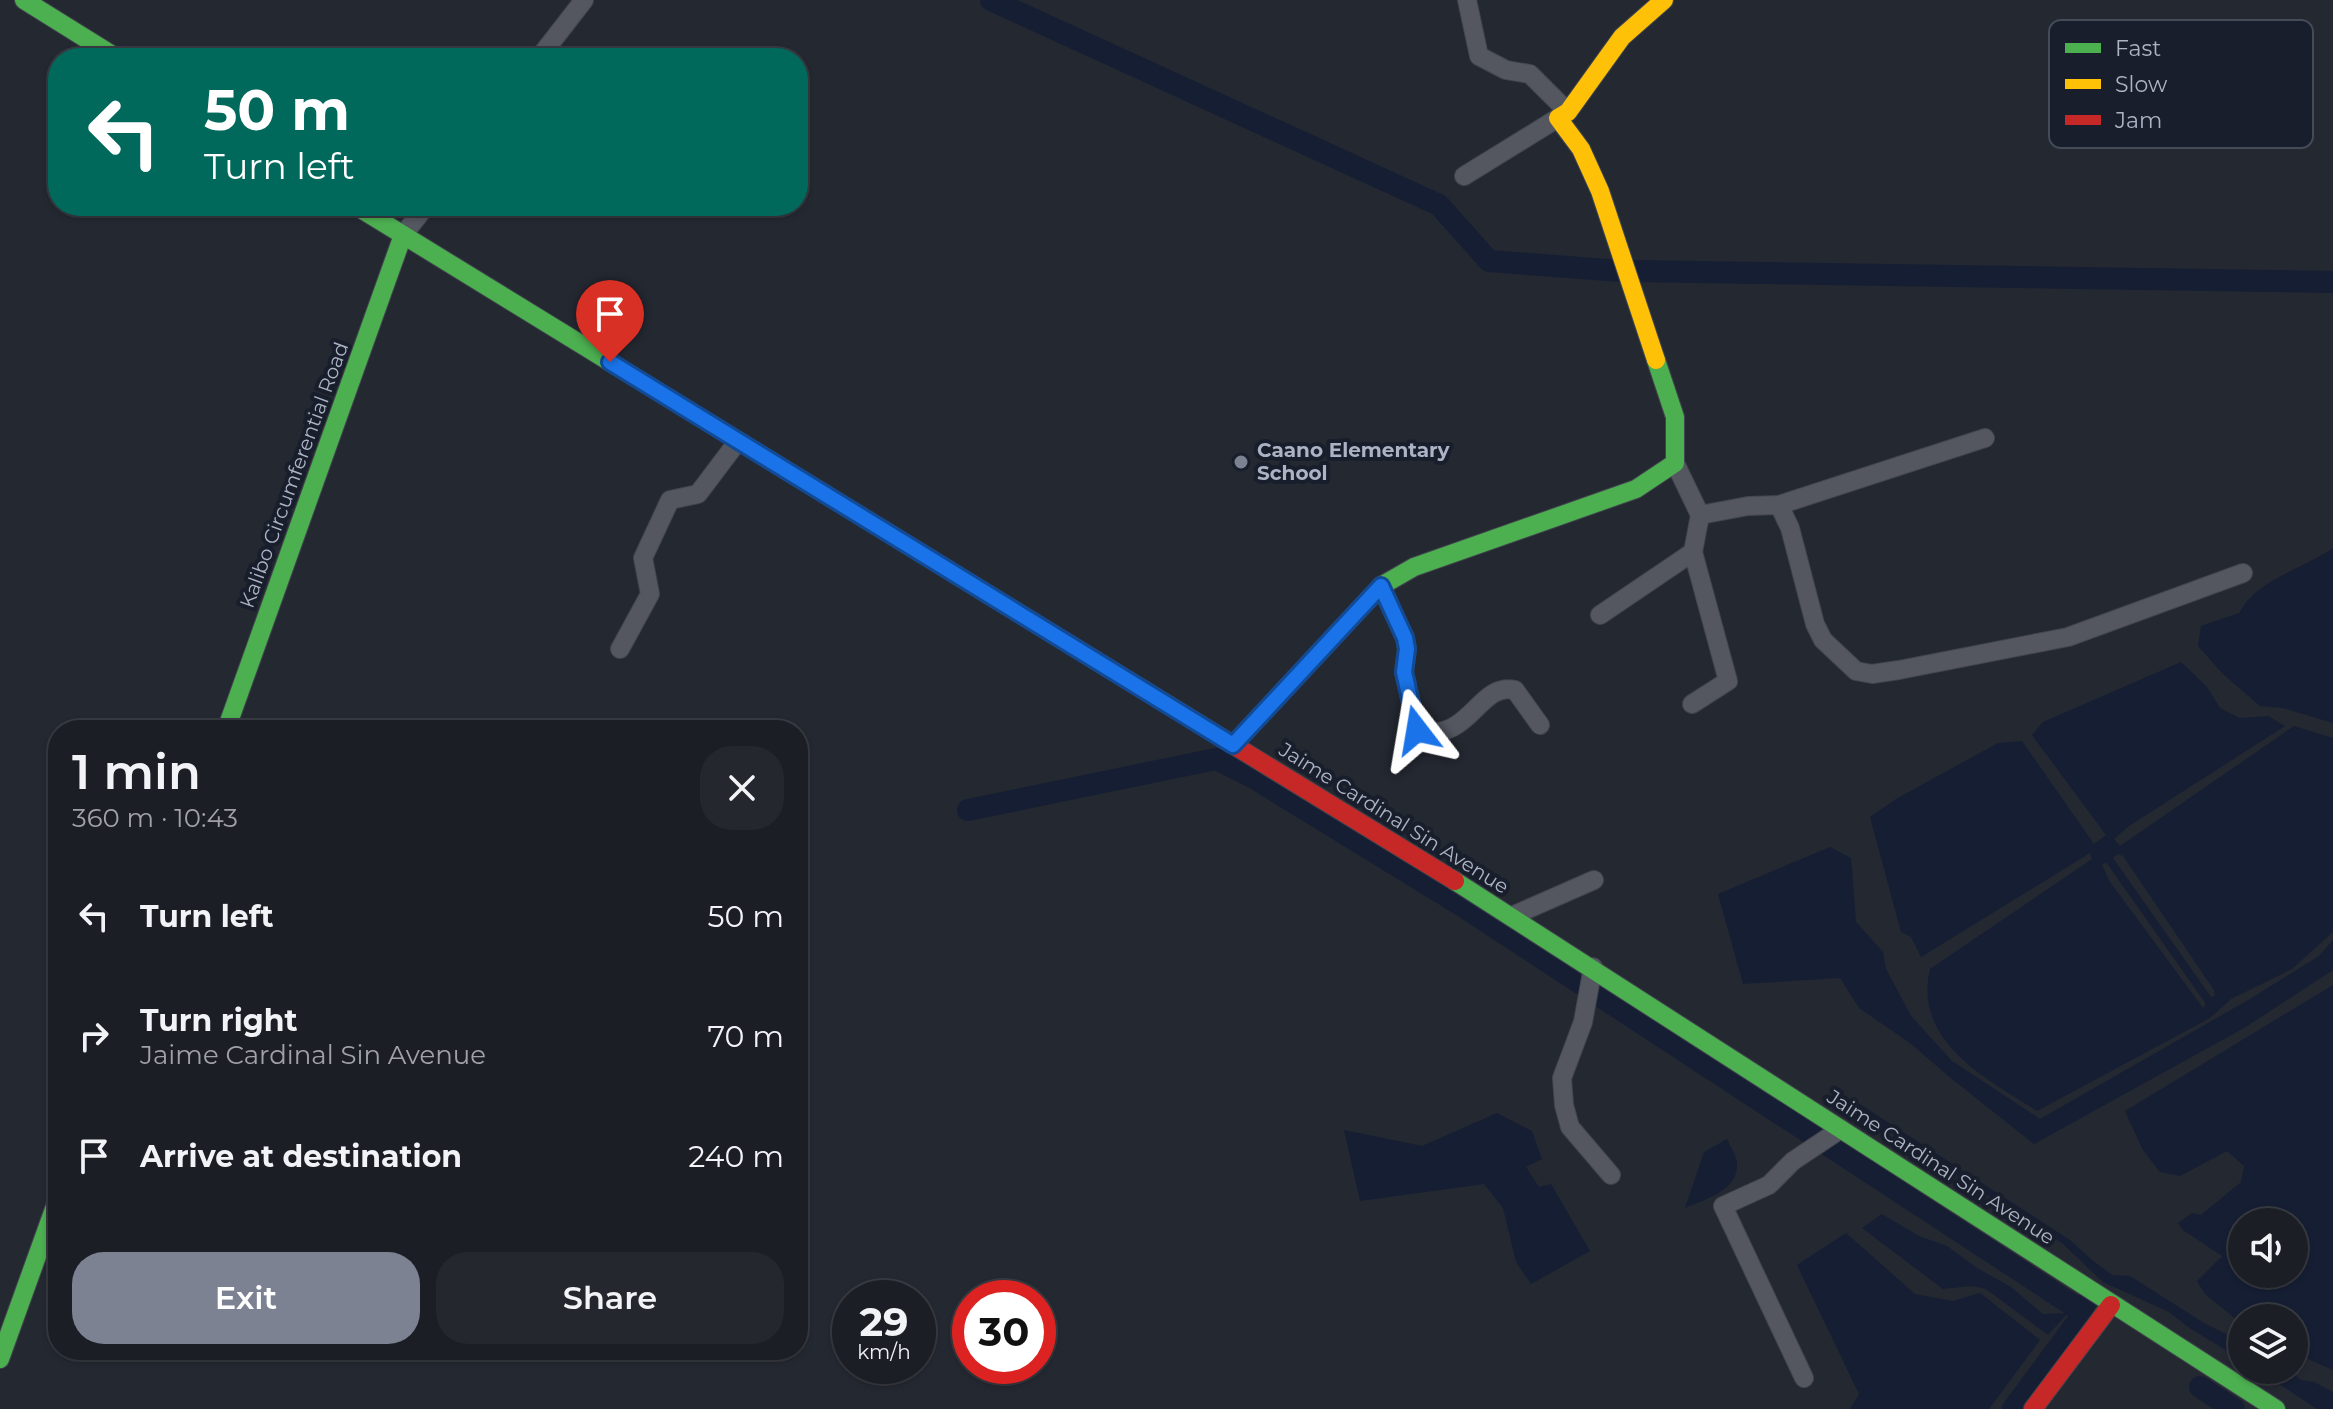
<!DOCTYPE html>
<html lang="en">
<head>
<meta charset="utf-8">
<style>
  body { margin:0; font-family:Montserrat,sans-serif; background:#24272d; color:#f1f3f6; height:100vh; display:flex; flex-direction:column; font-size:30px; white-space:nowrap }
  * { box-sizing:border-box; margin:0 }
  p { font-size:26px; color:#a0a2a7 }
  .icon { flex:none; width:44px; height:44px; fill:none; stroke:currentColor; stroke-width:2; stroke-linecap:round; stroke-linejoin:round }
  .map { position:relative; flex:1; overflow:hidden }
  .panel { position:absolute; left:48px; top:720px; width:760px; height:640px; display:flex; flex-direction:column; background:#1b1e25; border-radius:32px; box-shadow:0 2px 6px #0004,0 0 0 2px #393c42 }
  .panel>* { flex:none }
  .banner { position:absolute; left:48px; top:48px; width:760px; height:168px; border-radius:32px; box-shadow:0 2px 6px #0004,0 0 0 2px #393c42; background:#00695c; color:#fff; overflow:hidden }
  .tools { position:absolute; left:2228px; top:1208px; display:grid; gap:16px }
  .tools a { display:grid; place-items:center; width:80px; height:80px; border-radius:50%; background:#1b1e25; box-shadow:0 2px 6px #0004,0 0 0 2px #393c42; font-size:40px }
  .speed { position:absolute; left:832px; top:1280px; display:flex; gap:16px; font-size:40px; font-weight:700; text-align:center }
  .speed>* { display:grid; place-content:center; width:104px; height:104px; border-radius:50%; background:#1b1e25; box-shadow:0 2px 6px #0004,0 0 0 2px #393c42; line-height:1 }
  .speed small { font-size:20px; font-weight:400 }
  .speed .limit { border:12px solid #d22; background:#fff; color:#111 }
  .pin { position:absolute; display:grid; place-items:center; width:68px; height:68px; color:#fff; margin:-82px -34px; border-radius:50% 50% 50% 0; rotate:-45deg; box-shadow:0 0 8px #0007 }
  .pin .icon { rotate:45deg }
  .me { position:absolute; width:88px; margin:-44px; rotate:346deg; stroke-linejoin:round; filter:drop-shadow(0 0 6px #0008) }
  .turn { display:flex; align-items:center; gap:28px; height:168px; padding:0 24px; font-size:36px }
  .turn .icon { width:104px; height:104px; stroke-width:2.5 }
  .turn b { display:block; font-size:56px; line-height:68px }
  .round { display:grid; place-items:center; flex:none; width:84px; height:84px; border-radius:32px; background:#24272d }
  .overview { display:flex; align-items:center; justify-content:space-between; height:136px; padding:0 24px }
  h1 { font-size:48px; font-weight:600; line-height:60px }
  .button { display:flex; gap:16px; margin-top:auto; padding:16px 24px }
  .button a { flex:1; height:92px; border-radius:32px; background:#7c8291; color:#fff; font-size:32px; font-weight:600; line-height:92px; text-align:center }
  .button a+a { background:#24272d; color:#f1f3f6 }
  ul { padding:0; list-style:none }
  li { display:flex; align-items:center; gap:24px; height:120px; padding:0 24px }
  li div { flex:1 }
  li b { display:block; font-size:30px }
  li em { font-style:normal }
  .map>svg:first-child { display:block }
  .water { fill:#151e33; fill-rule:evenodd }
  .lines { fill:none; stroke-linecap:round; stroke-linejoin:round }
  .canal { stroke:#151e33; stroke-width:22 }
  .street-casing { stroke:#41454e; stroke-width:20 }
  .fast-casing { stroke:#41454e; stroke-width:20 }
  .slow-casing { stroke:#41454e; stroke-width:20 }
  .jam-casing { stroke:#41454e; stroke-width:20 }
  .street { stroke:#545760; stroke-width:18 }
  .fast { stroke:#4caf50; stroke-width:18 }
  .slow { stroke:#ffc107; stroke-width:18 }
  .jam { stroke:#c62828; stroke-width:18 }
  .route-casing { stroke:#114b97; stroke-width:20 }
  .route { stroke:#1a73e8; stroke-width:14 }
  .poi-dot { fill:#7c8291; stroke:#181e2b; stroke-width:3 }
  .labels { text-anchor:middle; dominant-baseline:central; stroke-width:8; stroke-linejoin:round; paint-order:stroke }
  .poi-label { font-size:20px; font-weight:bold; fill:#acb3c4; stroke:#181e2b; text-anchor:start }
  .street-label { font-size:20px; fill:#acb3c4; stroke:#181e2b }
  .key { fill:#181e2b; stroke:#444b59; stroke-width:2 }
  .key-label { font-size:22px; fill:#acb3c4 }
</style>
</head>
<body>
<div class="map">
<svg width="2333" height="1409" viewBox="0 0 2333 1409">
  <rect width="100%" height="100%" fill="#242831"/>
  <g class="water">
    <path d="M2333,548V723L2283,708L2260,706L2223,674L2198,646L2201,626L2239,613C2257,579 2303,569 2333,548Z"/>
    <path d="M2181,662L2207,687L2220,708L2239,718L2268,716L2285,726L2129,826L2114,839L2120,846L2294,726L2333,738V932L2292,969L2231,999L2210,1018L2037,1111C1986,1078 1913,1042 1930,969L2092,859L2090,853L1921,957L1911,937L1901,932L1870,817L1896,799L1998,743L2022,741L2094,844L2106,835L2032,735L2043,722ZM2118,854L2123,856L2214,990L2215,996L2211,997L2113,858ZM2106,862L2206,1004L2203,1008L2110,882L2102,865Z"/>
    <polygon points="1830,847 1851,858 1856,922 1883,952 1886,969 1911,1016 1952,1061 2040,1119 2250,999 2319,956 2333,940 2333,970 2244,1028 2034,1144 1952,1079 1910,1043 1859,1008 1840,978 1743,984 1718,894"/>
    <path d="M2333,985V1370L2294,1353V1318H2242V1324L2205,1294L2197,1281L2222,1256L2183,1230L2178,1223L2192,1213L2201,1215L2241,1182L2244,1166L2227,1151L2180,1176L2160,1172L2143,1150L2125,1111ZM2294,1222V1274H2242V1222Z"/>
    <polygon points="1849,1100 1855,1101 2070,1240 2092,1260 2112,1275 2130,1276 2204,1323 2242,1342 2242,1360 2188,1327 2169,1312 2103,1282 2062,1243 1847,1104"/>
    <polygon points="1497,1113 1532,1131 1542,1159 1526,1167 1539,1187 1551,1184 1590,1251 1531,1284 1516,1262 1503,1208 1484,1184 1360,1201 1344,1130 1422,1146"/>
    <path d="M1727,1139C1730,1146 1737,1156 1737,1164C1738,1191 1705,1199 1685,1208L1704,1152Z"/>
    <polygon points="1882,1214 1919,1236 1947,1246 1977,1268 2011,1287 2043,1314 2068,1313 2048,1335 1986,1289 1973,1286 1943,1289 1862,1228"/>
    <polygon points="1846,1233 1915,1294 1953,1301 1980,1293 2040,1340 1989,1409 1850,1409 1859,1394 1797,1265"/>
    <polygon points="2258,1370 2287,1370 2301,1380 2314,1382 2333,1392 2333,1409 2317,1409"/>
  </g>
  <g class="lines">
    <g class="canal">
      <polyline points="991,0 1439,205 1489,261 1621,271"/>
      <polyline points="1632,271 2333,282"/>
      <polyline points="968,810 1216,759 1254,778 1464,907 2080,1310"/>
      <polyline points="2200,1387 2234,1409"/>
      <polyline points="2013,1409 2081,1317 2080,1310 2085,1304"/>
    </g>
    <g class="street-casing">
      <g id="street">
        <polyline points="1467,0 1479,56 1506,70 1530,74 1568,112"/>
        <polyline points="539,58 584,0"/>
        <polyline points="1464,176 1558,118"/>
        <polyline points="403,235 426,206"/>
        <polyline points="1675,463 1700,515 1748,506 1779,505 1790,528 1815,624 1823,640 1856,671 1872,674 1899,670 2068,637 2243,573"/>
        <polyline points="1779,505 1985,438"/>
        <path d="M1381,586L1405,638L1407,649L1404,672L1417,730C1470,745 1478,681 1515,690L1540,725"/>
        <polyline points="1600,615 1693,552 1700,515"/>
        <polyline points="620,649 650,594 643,558 670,500 698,494 738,441"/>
        <polyline points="1692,704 1728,681 1693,552"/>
        <polyline points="1512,916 1594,880"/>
        <polyline points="1593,967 1583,1022 1562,1078 1564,1105 1570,1127 1611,1175"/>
        <polyline points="1804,1378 1723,1206 1769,1185 1793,1161 1841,1129"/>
      </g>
    </g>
    <g class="fast-casing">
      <g id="fast">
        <polyline points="24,0 117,58"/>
        <polyline points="356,206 1183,714"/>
        <polyline points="226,730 403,235"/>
        <polyline points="1233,745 1381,586 1414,567 1636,489 1675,463 1675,417 1656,360"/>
        <polyline points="1455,881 2276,1409"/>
        <polyline points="0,1359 58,1198"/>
      </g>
    </g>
    <g class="slow-casing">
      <polyline id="slow" points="1656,360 1600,191 1581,149 1558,118 1568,112 1622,37 1664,0"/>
    </g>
    <g class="jam-casing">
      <g id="jam">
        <polyline points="1183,714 1455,881"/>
        <polyline points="2033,1409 2111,1305"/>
      </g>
    </g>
    <use href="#street" class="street"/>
    <use href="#fast" class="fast"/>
    <use href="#slow" class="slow"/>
    <use href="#jam" class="jam"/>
  </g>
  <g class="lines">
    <g class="route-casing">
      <polyline id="route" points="610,362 1233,745 1381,586 1405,638 1407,649 1404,672 1417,730"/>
    </g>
    <use href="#route" class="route"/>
  </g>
  <circle class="poi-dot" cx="1241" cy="462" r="8"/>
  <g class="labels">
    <g class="poi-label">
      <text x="1257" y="450">Caano Elementary<tspan x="1257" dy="23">School</tspan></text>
    </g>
    <g class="street-label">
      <text transform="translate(294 475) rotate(-70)">Kalibo Circumferential Road</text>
      <text transform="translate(1394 818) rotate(32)">Jaime Cardinal Sin Avenue</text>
      <text transform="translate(1941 1167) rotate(33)">Jaime Cardinal Sin Avenue</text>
    </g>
  </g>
  <rect x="2049" y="20" width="264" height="128" rx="12" class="key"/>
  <rect x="2065" y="43" width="36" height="10" fill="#4caf50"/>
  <rect x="2065" y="79" width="36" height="10" fill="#ffc107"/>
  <rect x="2065" y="115" width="36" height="10" fill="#c62828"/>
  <g class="key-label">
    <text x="2115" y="56">Fast</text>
    <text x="2115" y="92">Slow</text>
    <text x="2115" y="128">Jam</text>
  </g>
</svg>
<div class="tools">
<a><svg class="icon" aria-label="sound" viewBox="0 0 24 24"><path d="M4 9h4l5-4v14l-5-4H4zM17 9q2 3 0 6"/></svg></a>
<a><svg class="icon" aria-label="layers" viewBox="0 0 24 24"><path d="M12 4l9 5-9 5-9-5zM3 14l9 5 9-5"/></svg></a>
</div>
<div class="speed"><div>29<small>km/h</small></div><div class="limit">30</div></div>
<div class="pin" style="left:610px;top:362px;background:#d93025"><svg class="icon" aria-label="arrive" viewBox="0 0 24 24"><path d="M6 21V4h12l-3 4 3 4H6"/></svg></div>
<svg class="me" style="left:1417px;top:730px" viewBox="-20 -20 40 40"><path d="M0-17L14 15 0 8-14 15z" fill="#1a73e8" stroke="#fff" stroke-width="4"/></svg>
<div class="banner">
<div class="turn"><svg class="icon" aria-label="left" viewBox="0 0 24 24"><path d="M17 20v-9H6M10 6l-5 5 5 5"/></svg><div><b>50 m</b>Turn left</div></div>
</div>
<section class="panel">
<div class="overview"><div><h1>1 min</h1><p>360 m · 10:43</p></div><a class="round"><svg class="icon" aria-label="close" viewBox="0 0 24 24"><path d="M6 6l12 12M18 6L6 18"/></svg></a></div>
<ul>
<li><svg class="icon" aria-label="left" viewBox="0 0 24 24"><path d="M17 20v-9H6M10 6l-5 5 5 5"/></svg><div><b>Turn left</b></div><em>50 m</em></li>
<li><svg class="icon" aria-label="right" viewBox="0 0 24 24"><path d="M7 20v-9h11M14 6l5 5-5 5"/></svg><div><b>Turn right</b><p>Jaime Cardinal Sin Avenue</p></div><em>70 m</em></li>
<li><svg class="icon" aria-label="arrive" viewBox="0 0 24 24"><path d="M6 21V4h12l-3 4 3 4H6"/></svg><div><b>Arrive at destination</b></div><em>240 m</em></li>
</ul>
<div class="button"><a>Exit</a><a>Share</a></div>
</section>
</div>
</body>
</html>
